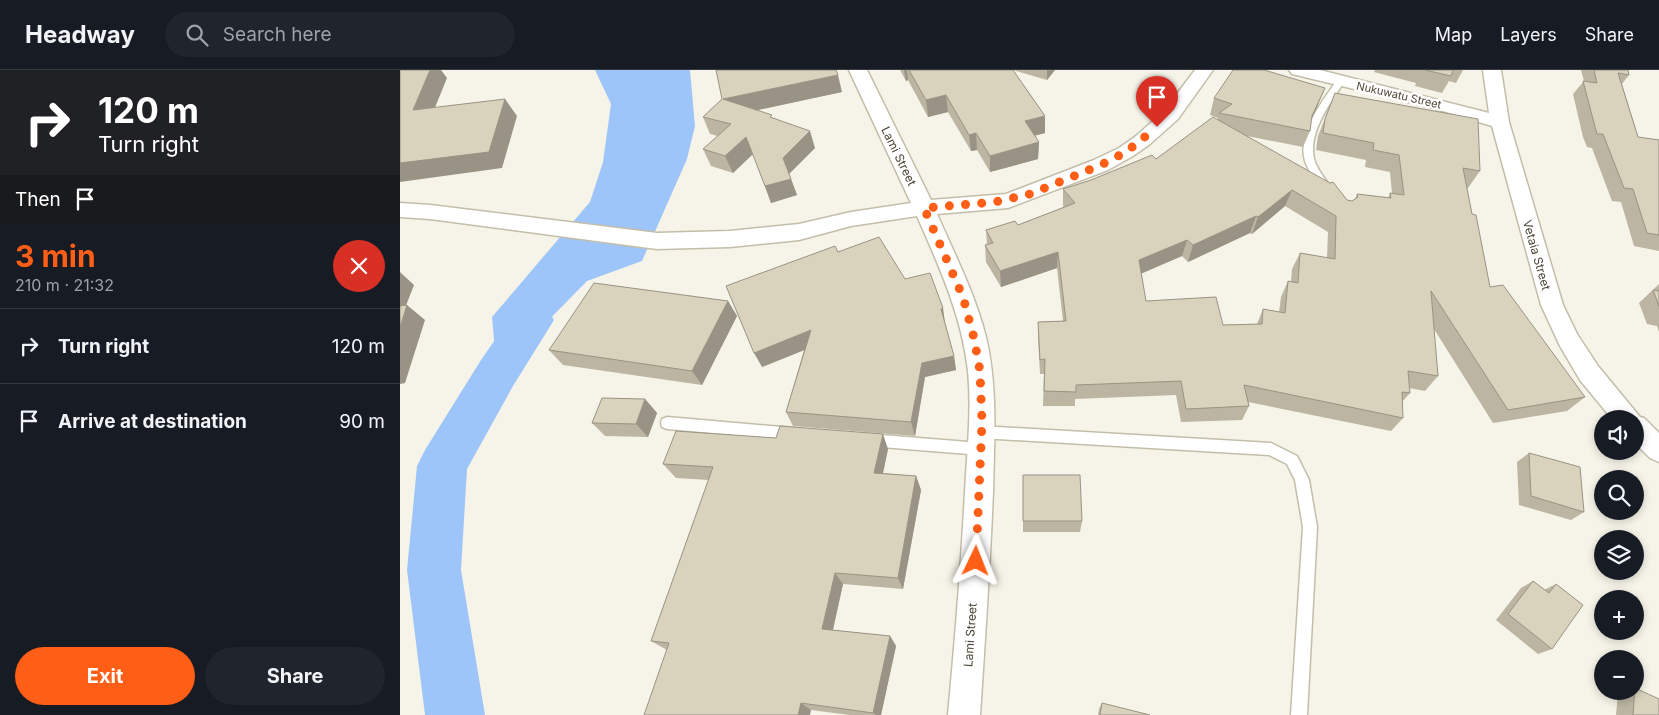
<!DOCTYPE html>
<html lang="en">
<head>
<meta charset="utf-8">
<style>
  body { margin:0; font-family:Inter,sans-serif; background:#20242c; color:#f1f3f6; height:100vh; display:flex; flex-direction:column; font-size:19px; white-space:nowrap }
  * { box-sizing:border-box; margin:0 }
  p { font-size:16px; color:#9ea1a6 }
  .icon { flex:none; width:28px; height:28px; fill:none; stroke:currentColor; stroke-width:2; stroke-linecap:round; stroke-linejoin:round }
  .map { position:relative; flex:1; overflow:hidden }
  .panel { display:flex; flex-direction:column; background:#171b24; width:400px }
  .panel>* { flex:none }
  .banner { background:#202124; color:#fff; overflow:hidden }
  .controls { position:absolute; left:1194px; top:340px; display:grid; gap:10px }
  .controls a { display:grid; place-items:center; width:50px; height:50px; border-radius:50%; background:#171b24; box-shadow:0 2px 8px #0003; font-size:25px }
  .pin { position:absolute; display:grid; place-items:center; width:42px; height:42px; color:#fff; margin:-51px -21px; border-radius:50% 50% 50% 0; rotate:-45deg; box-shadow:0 0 5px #0007 }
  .pin .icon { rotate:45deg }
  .me { position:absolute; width:55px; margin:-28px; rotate:2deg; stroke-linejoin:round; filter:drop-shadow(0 0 4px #0008) }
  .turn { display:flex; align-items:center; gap:18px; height:105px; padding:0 15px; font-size:22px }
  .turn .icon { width:65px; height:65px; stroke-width:2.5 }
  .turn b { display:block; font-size:35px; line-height:42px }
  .then { display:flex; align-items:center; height:48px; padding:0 15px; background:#0003; gap:10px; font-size:19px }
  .round { display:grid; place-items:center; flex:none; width:52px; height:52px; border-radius:26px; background:#20242c }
  .head { display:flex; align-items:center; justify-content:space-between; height:85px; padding:0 15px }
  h1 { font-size:30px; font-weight:700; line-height:38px; color:#ff5e16 }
  .cta { display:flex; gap:10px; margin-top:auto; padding:10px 15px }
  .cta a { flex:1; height:58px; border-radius:30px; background:#ff5e16; color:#fff; font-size:20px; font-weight:700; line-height:58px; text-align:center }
  .cta a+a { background:#20242c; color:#f1f3f6 }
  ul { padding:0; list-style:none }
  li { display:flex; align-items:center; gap:15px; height:75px; padding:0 15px; border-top:1px solid #363941 }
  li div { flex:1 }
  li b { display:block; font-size:19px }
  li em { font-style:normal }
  header { display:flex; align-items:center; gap:30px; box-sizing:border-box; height:70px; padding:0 25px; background:#171b24; border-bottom:1px solid #363941 }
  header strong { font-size:24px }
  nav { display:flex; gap:28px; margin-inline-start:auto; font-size:18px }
  .search { width:350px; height:45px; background:#20242c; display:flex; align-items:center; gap:12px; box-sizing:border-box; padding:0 18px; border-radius:28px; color:#9ea1a6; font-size:19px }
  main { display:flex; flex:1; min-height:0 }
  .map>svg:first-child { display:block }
  .water { fill:#9ec5f9 }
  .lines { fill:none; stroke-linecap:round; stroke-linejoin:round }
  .river { fill:#9ec5f9; fill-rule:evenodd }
  .service-casing { stroke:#c3bea9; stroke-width:3 }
  .minor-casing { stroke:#c3bea9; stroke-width:3 }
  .service { fill:#fff; fill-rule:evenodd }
  .minor { fill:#fff; fill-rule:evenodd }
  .wall { fill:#bbb5a2; fill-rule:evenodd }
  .shaded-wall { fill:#989384 }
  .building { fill:#d9d2bc; stroke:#989384; fill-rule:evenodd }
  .route { stroke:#ff5e16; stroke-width:9; stroke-dasharray:0 16.2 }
  .labels { text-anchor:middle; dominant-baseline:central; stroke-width:5; stroke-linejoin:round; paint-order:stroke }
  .far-street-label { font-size:11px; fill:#4a4535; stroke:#fff }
  .street-label { font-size:12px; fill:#4a4535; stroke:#fff }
</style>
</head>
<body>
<header>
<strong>Headway</strong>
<div class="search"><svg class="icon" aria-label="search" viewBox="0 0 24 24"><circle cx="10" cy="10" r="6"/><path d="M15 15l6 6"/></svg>Search here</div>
<nav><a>Map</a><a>Layers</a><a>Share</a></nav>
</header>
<main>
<section class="panel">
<div class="banner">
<div class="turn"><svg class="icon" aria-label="right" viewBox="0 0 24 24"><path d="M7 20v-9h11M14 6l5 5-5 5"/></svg><div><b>120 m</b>Turn right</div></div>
<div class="then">Then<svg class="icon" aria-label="arrive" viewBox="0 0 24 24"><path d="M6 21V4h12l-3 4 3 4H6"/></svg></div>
</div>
<div class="head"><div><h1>3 min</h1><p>210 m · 21:32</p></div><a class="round" style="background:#d93025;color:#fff"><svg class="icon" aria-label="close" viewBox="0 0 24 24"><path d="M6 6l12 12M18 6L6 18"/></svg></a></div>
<ul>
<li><svg class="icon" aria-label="right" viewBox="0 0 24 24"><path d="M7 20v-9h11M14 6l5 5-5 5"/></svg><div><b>Turn right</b></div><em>120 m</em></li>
<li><svg class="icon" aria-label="arrive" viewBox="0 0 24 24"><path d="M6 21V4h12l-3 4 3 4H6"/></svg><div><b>Arrive at destination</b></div><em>90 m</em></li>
</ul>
<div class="cta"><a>Exit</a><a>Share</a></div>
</section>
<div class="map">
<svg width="1259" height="645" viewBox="0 0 1259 645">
  <rect width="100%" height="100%" fill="#f6f4e8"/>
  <polygon class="water" points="195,0 290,0 295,56 287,89 242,191 187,211 97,303 92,247 190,132 203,92 211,34"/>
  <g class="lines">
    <polygon class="river" points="132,233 147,238 154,250 113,316 67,399 61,500 85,645 25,645 7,500 17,396 25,380 81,290 117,238"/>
    <g class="service-casing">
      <g id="service">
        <path d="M940,9L944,12C930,34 906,64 915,92C919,102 926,110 932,119L927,122L923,121C917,112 909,103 905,91C897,63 922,32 937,10Z"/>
        <polygon points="267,347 394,358 399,360 400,364 399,368 394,370 267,359 262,357 261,353 262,349"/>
        <polygon points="581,356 871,373 897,386 909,410 917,457 907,645 891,645 903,457 895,410 887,394 869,385 581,368 576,366 575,362 576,358"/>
        <polygon points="469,364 581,373 586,375 588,379 586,383 581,385 469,376 464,374 462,370 464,366"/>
      </g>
    </g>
    <g class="minor-casing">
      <g id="minor">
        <path d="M449,0H467L531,130L606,124L694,90L719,78L736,66L764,41L795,0H813L778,49L750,74L733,86L708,100L608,138L537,144C555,185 575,224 586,267C598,318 594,370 593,422C590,496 585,571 580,645H548C555,571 561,496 565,422C567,382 572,341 568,301C562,246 539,196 517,146L451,156L399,170L330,177L257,179L30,149L0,147V133L30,135L257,163L330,161L399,154L451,142L511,133Z"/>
        <polygon points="889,0 920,0 1089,43 1083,0 1101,0 1109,52 1163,235 1177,264 1198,296 1240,347 1244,348 1259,363 1259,392 1250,388 1235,373 1235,349 1212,349 1180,310 1160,276 1141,235 1092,56 1033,38 892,4"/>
      </g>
    </g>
    <use href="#service" class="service"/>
    <use href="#minor" class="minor"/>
  </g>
  <g class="wall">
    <polygon points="500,0 655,0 647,10 613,0 645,46 645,63 634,66 639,72 638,89 590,102 577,80 571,81 548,42 528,47 508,10 506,11"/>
    <polygon points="975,0 1063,0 1056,13 1049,11 1042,23 1015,16 1016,13 974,2"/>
    <polygon points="1181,0 1228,0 1229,5 1222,14 1238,67 1259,70 1259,181 1234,176 1221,132 1212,131 1192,78 1187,77 1183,67 1173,24 1184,11"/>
    <polygon points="442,22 356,40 373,48 415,78 389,104 397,125 371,133 353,84 333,103 311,96 303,79 318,66 310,64 303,47 322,29"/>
    <path d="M935,23L1080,101L1068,118H1067L1072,144L1090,217L1185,327L1167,341L1093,353L1034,259L1038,306L1025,321L1009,318L1010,323L1002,332L1003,348L991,361L848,332L849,336L842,350L781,352L776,325L675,329V336H643L644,304H640L638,267V252L663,251L657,198L601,217L586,192L585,175H587L586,160L618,155L664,137L663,136V119L756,89L818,49V48L810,45L814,28L918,35L911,50L910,61L903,77L847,66L947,130L952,131L955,129L957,124L988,128L990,123H992L990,102L965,97L966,90L916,80L918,66ZM885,136L928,162L927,188L900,183L892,199L891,211H888L881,227L879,242L863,239L857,254L823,255L746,231L741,203L782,186L788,192L850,163L852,164Z"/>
    <polygon points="438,182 505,209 545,253 554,286 556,300 525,307 515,366 393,356 386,342 404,280 362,297"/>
    <polygon points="1259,214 1259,262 1257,256 1247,254 1239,233"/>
    <polygon points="328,231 337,246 302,315 163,295 149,280"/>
    <polygon points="245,329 257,343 248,367 205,366 192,353"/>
    <polygon points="488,379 483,403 516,406 521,420 503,519 443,514 433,560 490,566 496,576 481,645 450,645 411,640 267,580 251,571 309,410 276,408 263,394"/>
    <polygon points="1129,383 1184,442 1171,450 1119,435 1117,392"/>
    <polygon points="623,405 682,451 680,462 623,462"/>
    <polygon points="1133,511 1144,520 1156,514 1152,579 1138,584 1096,550 1121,518"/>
    <polygon points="1223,621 1235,621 1259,645 1216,645 1218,623"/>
    <polygon points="702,633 750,645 698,645 699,639"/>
  </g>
  <g class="shaded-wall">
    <polygon points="30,0 41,0 47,8 27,57 13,40"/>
    <polygon points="504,0 507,0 508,10 506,11"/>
    <polygon points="647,0 655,0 647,10"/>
    <polygon points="438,5 442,22 330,46 323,29"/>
    <polygon points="925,18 918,35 905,63 912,46"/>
    <polygon points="546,25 548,42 528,47 526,30"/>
    <polygon points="105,29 117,46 102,98 0,112 0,93"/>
    <polygon points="645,46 645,63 625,68 625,51"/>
    <polygon points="410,61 415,78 388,105 383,88"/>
    <polygon points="576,63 577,80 571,81 569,65"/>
    <polygon points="346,67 353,84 333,103 325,86"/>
    <polygon points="639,72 638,89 590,102 590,86"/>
    <polygon points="391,109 397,125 371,133 365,116"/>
    <polygon points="892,120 885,136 852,164 858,147"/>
    <polygon points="856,146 850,163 788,192 793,175"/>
    <polygon points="787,170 782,186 736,206 739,190"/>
    <polygon points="658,182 657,198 601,217 600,201"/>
    <polygon points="0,202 14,215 0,251"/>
    <polygon points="328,231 337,246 302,315 292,301"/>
    <polygon points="7,235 25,250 5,313 0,314 0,257"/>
    <polygon points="543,238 545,253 543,254 541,239"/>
    <polygon points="411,260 417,275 362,297 354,283"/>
    <polygon points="554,286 556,300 525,307 515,366 511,352 522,293"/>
    <polygon points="245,329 257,343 248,367 236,354"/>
    <polygon points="483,364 488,379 480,417 474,403"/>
    <polygon points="516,406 521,420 503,519 498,508"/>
    <polygon points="435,503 443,514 431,568 422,559"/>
    <polygon points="490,566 496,576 481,645 476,645 473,643"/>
    <polygon points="401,633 411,640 410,645 398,645"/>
  </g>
  <g class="building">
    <polygon points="0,0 30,0 13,40 105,29 89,82 0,93"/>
    <polygon points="316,0 436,0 438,5 323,29 372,45 370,47 410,61 383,88 391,109 365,116 346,67 325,86 303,79 331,54 303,47 322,29"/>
    <polygon points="509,0 613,0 645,46 625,51 639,72 590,86 576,63 569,65 546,25 526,30"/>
    <polygon points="833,0 864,0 925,18 912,46 910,61 819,43 832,34 814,28"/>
    <polygon points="1025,0 1053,0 1051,6"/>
    <polygon points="1194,0 1228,0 1229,5 1218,3 1238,67 1259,70 1259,165 1247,163 1233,119 1224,118 1203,64 1197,64 1194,53 1183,11 1197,13"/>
    <path d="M935,23L1078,49L1080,101L1063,98L1072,144L1076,145L1090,217L1103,215L1185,327L1108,340L1031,221L1038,306L1008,301L1010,323L1002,322L1003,348L844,315L849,336L786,339L781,311L676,315V322L644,321L645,289L640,290L638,252L666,251L658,182L600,201L585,175L593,173L586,160L615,151L618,155L675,133L663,119L691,110L752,85L756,89L813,47L930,113L933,112L947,130L952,131L958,127L957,124L991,128L990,123L1004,125L999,85L973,80L974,73L923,63L925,49ZM892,120L936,146L935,189L900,183L898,213L888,211L885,243L863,239L862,254L823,255L816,227L746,231L739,190L787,170L793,175L856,146L858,147Z"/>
    <polygon points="479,167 505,209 530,203 543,238 541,239 554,286 522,293 511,352 386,342 411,260 354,283 326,216 435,176 438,182"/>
    <polygon points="194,213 328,231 292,301 149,280"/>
    <polygon points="1253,220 1259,221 1259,236"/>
    <polygon points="7,235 0,257 0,236"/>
    <polygon points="202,328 245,329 236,354 192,353"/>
    <polygon points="380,356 483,364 474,403 516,406 498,508 435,503 422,559 490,566 473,643 401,633 398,645 244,645 269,573 251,571 313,397 263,394 276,361 376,368"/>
    <polygon points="1129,383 1180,397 1184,442 1131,426"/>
    <polygon points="623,405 680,405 682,451 623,451"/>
    <polygon points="1133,511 1149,523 1156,514 1183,535 1152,579 1108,544"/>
    <polygon points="1235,618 1259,629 1259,645 1233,645"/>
    <polygon points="702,633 750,645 700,645"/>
  </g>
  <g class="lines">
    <polyline class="route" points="576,491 582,352 580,301 574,268 563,227 524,138 595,132 630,124 701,95 726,82 757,57"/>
  </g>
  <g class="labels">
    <g class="far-street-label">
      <text transform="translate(999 25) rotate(13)">Nukuwatu Street</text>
    </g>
    <g class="street-label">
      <text transform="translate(499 86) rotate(64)">Lami Street</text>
      <text transform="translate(1137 185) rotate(74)">Vetaia Street</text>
      <text transform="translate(570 565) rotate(-86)">Lami Street</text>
    </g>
  </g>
</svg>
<div class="controls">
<a><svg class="icon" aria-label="sound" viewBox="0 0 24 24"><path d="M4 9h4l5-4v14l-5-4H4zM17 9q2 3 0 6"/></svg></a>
<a><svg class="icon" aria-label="search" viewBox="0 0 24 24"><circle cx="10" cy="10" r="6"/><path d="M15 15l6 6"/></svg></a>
<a><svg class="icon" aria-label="layers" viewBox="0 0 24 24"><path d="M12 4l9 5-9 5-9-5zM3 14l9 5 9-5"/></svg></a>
<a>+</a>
<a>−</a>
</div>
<div class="pin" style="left:757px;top:57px;background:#d93025"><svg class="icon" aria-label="arrive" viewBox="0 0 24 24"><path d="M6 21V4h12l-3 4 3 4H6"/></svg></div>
<svg class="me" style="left:576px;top:491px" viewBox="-20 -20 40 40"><path d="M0-17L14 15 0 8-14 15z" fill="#ff5e16" stroke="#fff" stroke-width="4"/></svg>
</div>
</main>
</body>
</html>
